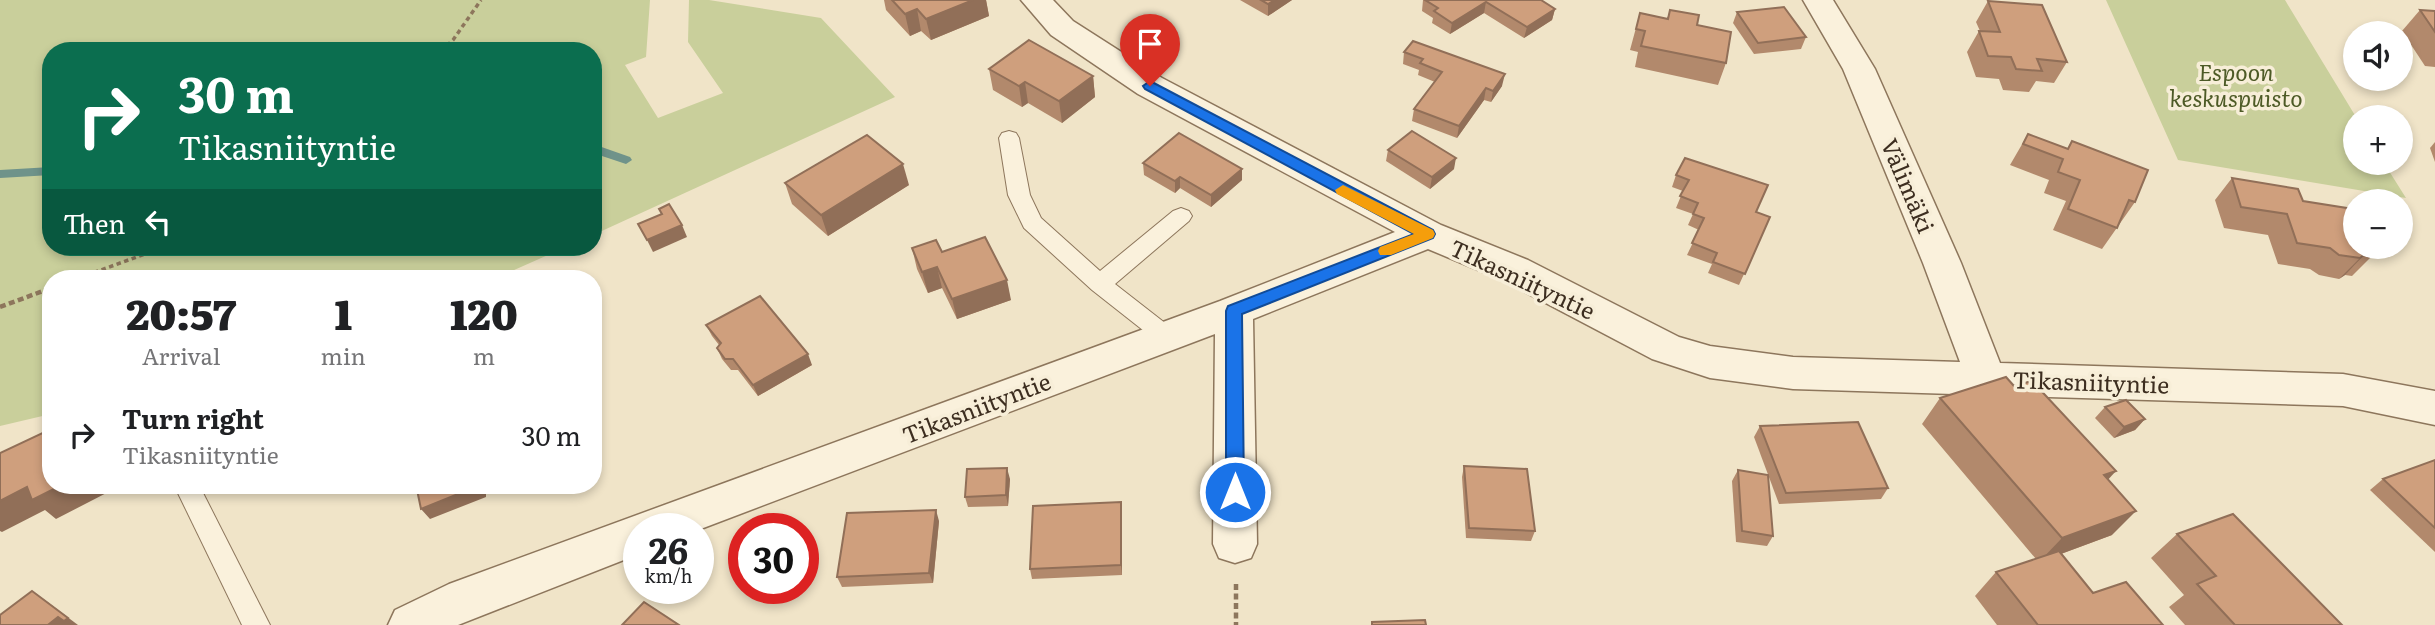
<!DOCTYPE html>
<html lang="en">
<head>
<meta charset="utf-8">
<style>
  body { margin:0; font-family:Literata,serif; background:#f2f2f2; color:#202124; height:100vh; display:flex; flex-direction:column; font-size:26px; white-space:nowrap }
  * { box-sizing:border-box; margin:0 }
  p { font-size:23px; color:#757577 }
  .icon { flex:none; width:38px; height:38px; fill:none; stroke:currentColor; stroke-width:2; stroke-linecap:round; stroke-linejoin:round }
  .map { position:relative; flex:1; overflow:hidden }
  .panel { position:absolute; left:42px; top:270px; width:560px; height:224px; display:flex; flex-direction:column; background:#fff; border-radius:28px; box-shadow:0 4px 10px #0003 }
  .panel>* { flex:none }
  .hud { position:absolute; left:42px; top:42px; width:560px; height:214px; border-radius:28px; box-shadow:0 4px 10px #0003; background:#0b6e4f; color:#fff; overflow:hidden }
  .buttons { position:absolute; left:2343px; top:21px; display:grid; gap:14px }
  .buttons a { display:grid; place-items:center; width:70px; height:70px; border-radius:50%; background:#fff; box-shadow:0 4px 10px #0003; font-size:35px }
  .speed { position:absolute; left:623px; top:513px; display:flex; gap:14px; font-size:35px; font-weight:700; text-align:center }
  .speed>* { display:grid; place-content:center; width:91px; height:91px; border-radius:50%; background:#fff; box-shadow:0 4px 10px #0003; line-height:1 }
  .speed small { font-size:18px; font-weight:400 }
  .speed .limit { border:10px solid #d22; background:#fff; color:#111 }
  .pin { position:absolute; display:grid; place-items:center; width:60px; height:60px; color:#fff; margin:-72px -30px; border-radius:50% 50% 50% 0; rotate:-45deg; box-shadow:0 0 7px #0007 }
  .pin .icon { rotate:45deg }
  .me { position:absolute; width:77px; margin:-38px; rotate:0deg; stroke-linejoin:round; filter:drop-shadow(0 0 5px #0008) }
  .turn { display:flex; align-items:center; gap:24px; height:147px; padding:0 21px; font-size:32px }
  .turn .icon { width:91px; height:91px; stroke-width:2.5 }
  .turn b { display:block; font-size:49px; line-height:60px }
  .then { display:flex; align-items:center; height:66px; padding:0 21px; background:#0003; gap:14px; font-size:26px }
  .eta { display:flex; justify-content:space-evenly; align-items:center; height:119px; text-align:center }
  .eta b { font-size:42px; font-weight:800; line-height:49px }
  ul { padding:0; list-style:none }
  li { display:flex; align-items:center; gap:21px; height:91px; padding:0 21px }
  li div { flex:1 }
  li b { display:block; font-size:26px }
  li em { font-style:normal }
  .map>svg:first-child { display:block }
  .green { fill:#c9cf9b }
  .lines { fill:none; stroke-linecap:round; stroke-linejoin:round }
  .stream { fill:#6f938a; fill-rule:evenodd }
  .lane-casing { stroke:#8d765c; stroke-width:2 }
  .street-casing { stroke:#8d765c; stroke-width:3 }
  .path-far1 { stroke:#8d765c; stroke-width:3.5; stroke-dasharray:4.5 3.5; stroke-linecap:butt }
  .path { stroke:#8d765c; stroke-width:4.5; stroke-dasharray:6 3.5; stroke-linecap:butt }
  .lane { fill:#faf1dc; fill-rule:evenodd }
  .street { fill:#faf1dc; fill-rule:evenodd }
  .wall { fill:#b2896c }
  .shaded-wall { fill:#916f58 }
  .building { fill:#cf9f7d; stroke:#916f58; stroke-width:2 }
  .route { fill:#1a73e8; stroke:#114b97; stroke-width:2 }
  .slow { fill:#f59e0b }
  .labels { text-anchor:middle; dominant-baseline:central; stroke-width:7; stroke-linejoin:round; paint-order:stroke }
  .park-label { font-size:23px; font-style:italic; fill:#4d5a26; stroke:#f7eed8 }
  .street-label { font-size:23px; fill:#3d2e20; stroke:#f7eed8 }
</style>
</head>
<body>
<div class="map">
<svg width="2435" height="625" viewBox="0 0 2435 625">
  <rect width="100%" height="100%" fill="#f0e4c8"/>
  <g class="green">
    <polygon points="0,0 650,0 646,57 625,65 658,118 723,93 688,42 689,0 709,0 821,18 895,97 593,235 593,51 51,51 51,247 566,247 496,278 51,278 51,414 0,426"/>
    <polygon points="2106,0 2285,0 2356,117 2356,163 2384,163 2406,198 2178,160"/>
  </g>
  <g class="lines">
    <g class="stream">
      <polygon points="593,144 630,157 632,160 626,164 593,153"/>
      <polygon points="51,167 51,175 0,178 0,170"/>
    </g>
    <g class="lane-casing">
      <g id="lane">
        <polygon points="1009,131 1016,133 1019,138 1030,195 1041,218 1100,271 1173,211 1181,208 1189,211 1192,216 1189,221 1115,284 1174,330 1178,336 1174,342 1166,345 1158,342 1092,290 1024,228 1008,195 999,138 1002,133"/>
        <polygon points="174,485 199,485 270,625 242,625"/>
      </g>
    </g>
    <g class="street-casing">
      <polygon id="street" points="1021,0 1053,0 1073,21 1162,78 1441,225 1528,260 1679,337 1710,346 1793,357 1960,362 1923,263 1843,69 1803,0 1833,0 1875,69 1961,263 2000,363 2343,374 2435,391 2435,425 2343,406 1793,389 1710,378 1652,359 1502,280 1428,249 1253,319 1257,544 1251,558 1235,563 1219,558 1213,544 1215,334 698,530 639,528 639,554 458,625 388,625 395,610 449,584 1220,301 1395,232 1138,94 1051,35"/>
    </g>
    <g class="path-far1">
      <polyline points="441,51 453,40 481,0"/>
      <polyline points="79,278 164,247"/>
    </g>
    <g class="path">
      <polyline points="0,307 51,288"/>
      <polyline points="1236,584 1236,625"/>
    </g>
    <use href="#lane" class="lane"/>
    <use href="#street" class="street"/>
  </g>
  <g class="wall">
    <polygon points="884,0 986,0 989,16 931,40 921,31 910,36 886,10"/>
    <polygon points="1240,0 1292,0 1268,16"/>
    <polygon points="1423,0 1541,0 1555,9 1552,20 1524,38 1484,13 1450,34 1432,23 1433,18 1422,11"/>
    <polygon points="1988,1 2067,62 2054,83 2036,81 2029,92 2003,90 1999,79 1976,77 1967,52 1979,31 1980,31 1976,22"/>
    <polygon points="1670,10 1697,25 1726,63 1718,85 1635,67 1638,52 1630,50 1640,13 1667,19"/>
    <polygon points="2420,10 2435,11 2435,67 2425,66 2402,31"/>
    <polygon points="1737,12 1806,37 1801,49 1754,54 1733,23"/>
    <polygon points="1404,52 1502,86 1491,102 1484,100 1457,138 1412,121 1414,109 1435,82 1418,75 1419,70 1403,64"/>
    <polygon points="989,69 1093,76 1095,97 1062,123 1028,103 1022,107 993,90"/>
    <polygon points="2028,134 2067,149 2072,141 2135,202 2102,249 2053,230 2066,201 2044,193 2049,180 2010,165"/>
    <polygon points="2435,142 2435,162 2430,148"/>
    <polygon points="1388,150 1454,169 1430,189 1386,161"/>
    <polygon points="1685,158 1756,212 1770,217 1739,285 1708,273 1712,264 1687,255 1699,230 1688,225 1693,214 1676,208 1683,191 1672,187 1676,175"/>
    <polygon points="1143,163 1242,169 1242,180 1211,207 1180,188 1175,193 1144,175"/>
    <polygon points="2232,178 2303,201 2373,255 2352,276 2345,275 2339,279 2319,275 2310,269 2278,264 2268,235 2224,228 2215,200"/>
    <polygon points="785,183 909,185 828,236 792,204"/>
    <polygon points="912,248 942,252 1011,300 957,319 942,288 928,293 917,269"/>
    <polygon points="706,325 812,365 758,396 738,370 731,370 722,359 717,348 719,345 712,336"/>
    <polygon points="2014,386 2108,480 2112,535 2061,554 2093,593 2163,625 1997,625 1975,596 1996,572 2036,559 1922,424 1940,398"/>
    <polygon points="2105,407 2145,419 2135,430 2114,438 2095,418"/>
    <polygon points="1760,426 1888,488 1881,499 1779,504 1754,437"/>
    <polygon points="2435,460 2435,552 2370,490 2383,479"/>
    <polygon points="1464,466 1535,531 1531,541 1466,538 1462,477"/>
    <polygon points="1738,470 1773,536 1767,546 1736,542 1732,481"/>
    <polygon points="1010,479 1008,506 968,507 965,497"/>
    <polygon points="1121,502 1122,513 1122,575 1032,579 1030,569"/>
    <polygon points="939,521 933,583 842,587 837,577"/>
    <polygon points="2177,534 2342,625 2185,625 2169,607 2184,595 2151,558"/>
  </g>
  <g class="shaded-wall">
    <polygon points="973,0 986,0 989,16 931,40 926,19"/>
    <polygon points="1275,0 1292,0 1268,16 1268,4"/>
    <polygon points="1486,2 1484,13 1450,34 1452,23"/>
    <polygon points="917,9 921,31 910,36 905,14"/>
    <polygon points="1555,9 1552,20 1524,38 1527,27"/>
    <polygon points="1505,74 1502,86 1491,102 1493,91"/>
    <polygon points="1093,76 1095,97 1062,123 1059,101"/>
    <polygon points="1025,82 1028,103 1022,107 1019,86"/>
    <polygon points="1486,88 1484,100 1457,138 1459,126"/>
    <polygon points="1456,158 1454,169 1430,189 1432,177"/>
    <polygon points="903,164 909,185 828,236 821,215"/>
    <polygon points="1242,169 1242,180 1211,207 1211,195"/>
    <polygon points="1180,177 1180,188 1175,193 1175,181"/>
    <polygon points="682,225 687,237 653,252 647,240"/>
    <polygon points="2365,254 2345,275 2339,279 2360,258"/>
    <polygon points="937,267 942,288 928,293 922,272"/>
    <polygon points="1007,280 1011,300 957,319 952,299"/>
    <polygon points="808,354 812,365 758,396 753,385"/>
    <polygon points="2145,419 2135,430 2114,438 2124,427"/>
    <polygon points="593,428 600,448 593,450"/>
    <polygon points="1007,468 1010,479 1008,506 1006,495"/>
    <polygon points="2116,471 2093,496 2104,475"/>
    <polygon points="62,485 119,485 120,486 56,519 45,510 2,532 0,531 0,501 27,487"/>
    <polygon points="478,485 507,485 486,493 486,497 430,519 421,509"/>
    <polygon points="1121,502 1122,513 1122,575 1121,565"/>
    <polygon points="936,510 939,521 933,583 929,573"/>
    <polygon points="2136,511 2112,535 2039,562 2062,538"/>
    <polygon points="32,591 46,601 78,625 50,625"/>
  </g>
  <g class="building">
    <polygon points="892,0 973,0 926,19 917,9 905,14"/>
    <polygon points="1261,0 1275,0 1268,4"/>
    <polygon points="1425,0 1541,0 1555,9 1527,27 1486,2 1452,23 1434,11 1438,8"/>
    <polygon points="1988,1 2042,5 2067,62 2037,59 2042,71 2016,69 2011,57 1988,56 1979,31 2000,32"/>
    <polygon points="1784,7 1806,37 1758,43 1737,12"/>
    <polygon points="1670,10 1699,15 1697,25 1731,32 1726,63 1641,46 1645,31 1636,29 1640,13 1668,19"/>
    <polygon points="2420,10 2435,11 2435,32"/>
    <polygon points="1029,40 1093,76 1059,101 1025,82 1019,86 989,69"/>
    <polygon points="1413,41 1505,74 1493,91 1486,88 1459,126 1414,109 1442,72 1420,63 1423,59 1404,52"/>
    <polygon points="1412,131 1456,158 1432,177 1388,150"/>
    <polygon points="1179,133 1242,169 1211,195 1180,177 1175,181 1143,163"/>
    <polygon points="2028,134 2068,149 2072,141 2148,170 2135,202 2129,200 2117,228 2068,209 2080,180 2058,172 2063,159 2023,144"/>
    <polygon points="867,135 903,164 821,215 785,183"/>
    <polygon points="1685,158 1768,185 1756,212 1770,217 1745,274 1713,262 1717,253 1692,243 1704,218 1693,214 1698,203 1680,196 1689,180 1676,175"/>
    <polygon points="2232,178 2298,189 2303,201 2353,209 2356,214 2356,247 2369,247 2373,255 2365,254 2360,258 2339,255 2330,248 2297,243 2287,214 2241,207"/>
    <polygon points="669,204 682,225 647,240 638,224 662,214 659,209"/>
    <polygon points="985,237 1007,280 952,299 937,267 922,272 912,248 936,240 942,252"/>
    <polygon points="760,296 808,354 753,385 733,359 725,359 717,348 721,343 706,325"/>
    <polygon points="2006,377 2014,386 2032,381 2116,471 2104,475 2136,511 2062,538 1940,398"/>
    <polygon points="2126,400 2145,419 2124,427 2105,407"/>
    <polygon points="1858,422 1888,488 1786,493 1760,426"/>
    <polygon points="51,429 51,485 62,485 32,500 27,487 0,501 0,453"/>
    <polygon points="2435,460 2435,528 2383,479"/>
    <polygon points="1464,466 1527,469 1535,531 1469,528"/>
    <polygon points="1007,468 1006,495 965,497 967,469"/>
    <polygon points="1738,470 1768,475 1773,536 1742,531"/>
    <polygon points="416,485 478,485 478,486 421,509"/>
    <polygon points="1121,502 1121,565 1030,569 1033,506"/>
    <polygon points="936,510 929,573 837,577 847,513"/>
    <polygon points="2233,514 2342,625 2235,625 2197,584 2216,576 2177,534"/>
    <polygon points="2059,551 2093,593 2126,582 2163,625 2038,625 1996,572"/>
    <polygon points="32,591 68,618 64,621 58,617 49,624 50,625 0,625 0,615"/>
    <polygon points="644,602 679,625 622,625"/>
    <polygon points="1425,620 1426,625 1372,625 1372,622"/>
  </g>
  <polygon class="route" points="1150,81 1433,230 1435,234 1433,238 1242,314 1244,492 1241,498 1235,500 1229,498 1226,492 1226,311 1228,306 1414,234 1145,89 1143,86"/>
  <polygon class="slow" points="1343,185 1433,230 1435,234 1433,238 1391,255 1380,255 1378,251 1380,247 1414,234 1337,194 1335,190"/>
  <g class="labels">
    <g class="park-label">
      <text x="2236" y="71">Espoon<tspan x="2236" dy="26">keskuspuisto</tspan></text>
    </g>
    <g class="street-label">
      <text transform="translate(1909 185) rotate(67)">Välimäki</text>
      <text transform="translate(1523 278) rotate(25)">Tikasniityntie</text>
      <text transform="translate(2091 381) rotate(2)">Tikasniityntie</text>
      <text transform="translate(976 407) rotate(-21)">Tikasniityntie</text>
    </g>
  </g>
</svg>
<div class="buttons">
<a><svg class="icon" aria-label="sound" viewBox="0 0 24 24"><path d="M4 9h4l5-4v14l-5-4H4zM17 9q2 3 0 6"/></svg></a>
<a>+</a>
<a>−</a>
</div>
<div class="speed"><div>26<small>km/h</small></div><div class="limit">30</div></div>
<div class="pin" style="left:1150px;top:86px;background:#d93025"><svg class="icon" aria-label="arrive" viewBox="0 0 24 24"><path d="M6 21V4h12l-3 4 3 4H6"/></svg></div>
<svg class="me" style="left:1235px;top:492px" viewBox="-20 -20 40 40"><circle r="17" fill="#1a73e8" stroke="#fff" stroke-width="3"/><path d="M0-11L8 9 0 5-8 9z" fill="#fff"/></svg>
<div class="hud">
<div class="turn"><svg class="icon" aria-label="right" viewBox="0 0 24 24"><path d="M7 20v-9h11M14 6l5 5-5 5"/></svg><div><b>30 m</b>Tikasniityntie</div></div>
<div class="then">Then<svg class="icon" aria-label="left" viewBox="0 0 24 24"><path d="M17 20v-9H6M10 6l-5 5 5 5"/></svg></div>
</div>
<section class="panel">
<div class="eta">
<div><b>20:57</b><p>Arrival</p></div>
<div><b>1</b><p>min</p></div>
<div><b>120</b><p>m</p></div>
</div>
<ul>
<li><svg class="icon" aria-label="right" viewBox="0 0 24 24"><path d="M7 20v-9h11M14 6l5 5-5 5"/></svg><div><b>Turn right</b><p>Tikasniityntie</p></div><em>30 m</em></li>
</ul>
</section>
</div>
</body>
</html>
